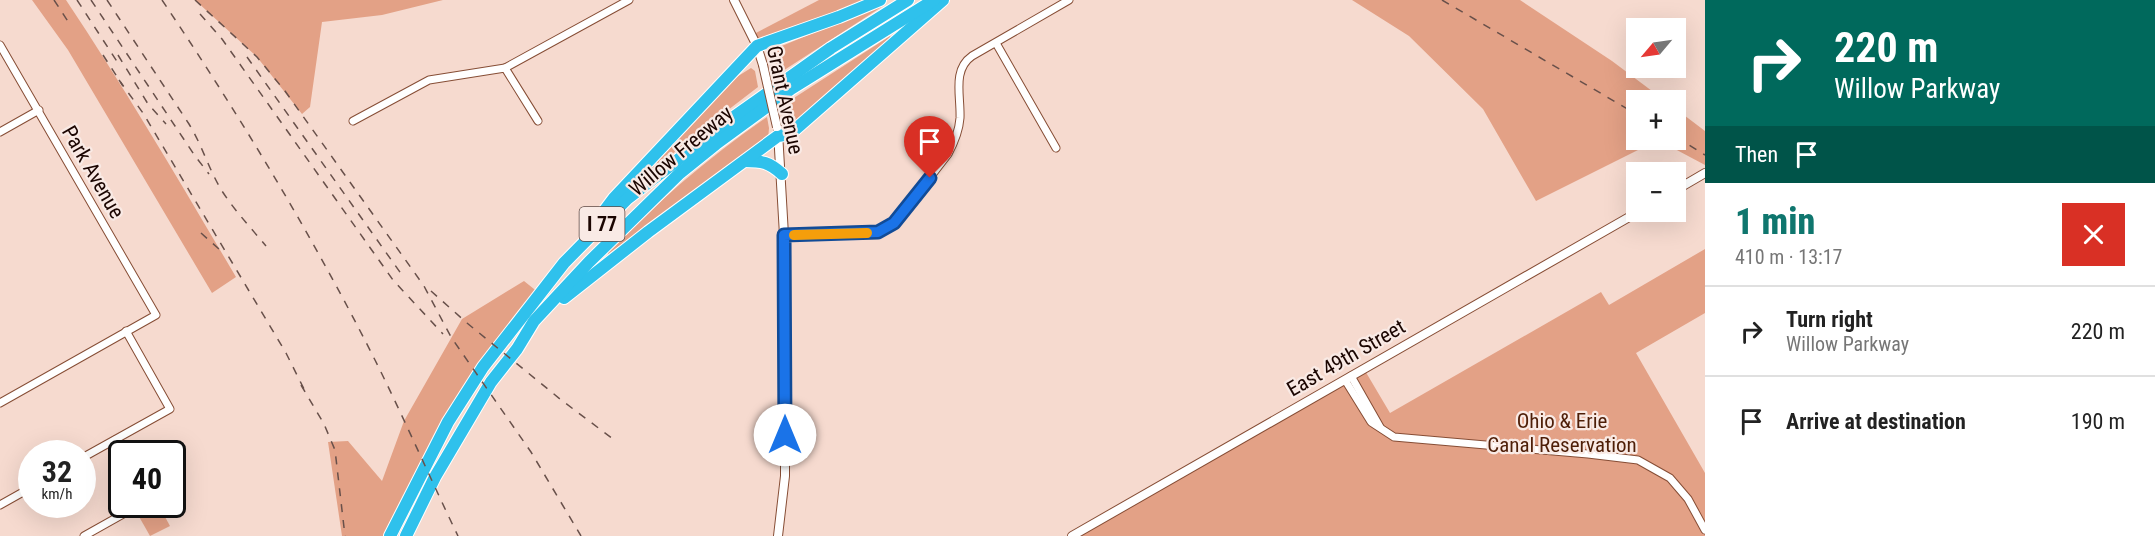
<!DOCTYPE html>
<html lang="en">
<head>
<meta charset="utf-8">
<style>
  body { margin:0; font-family:"Roboto Condensed",sans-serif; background:#f6f6f6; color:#222; height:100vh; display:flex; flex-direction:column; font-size:22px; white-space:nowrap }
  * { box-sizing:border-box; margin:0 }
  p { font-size:20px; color:#767676 }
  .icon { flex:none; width:33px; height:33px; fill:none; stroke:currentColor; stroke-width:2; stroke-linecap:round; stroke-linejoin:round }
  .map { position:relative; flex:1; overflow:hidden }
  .panel { display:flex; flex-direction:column; background:#fff; width:450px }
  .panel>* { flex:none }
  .banner { background:#00695c; color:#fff; overflow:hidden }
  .needle { width:39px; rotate:241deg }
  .controls { position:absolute; left:1626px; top:18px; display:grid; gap:12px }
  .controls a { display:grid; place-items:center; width:60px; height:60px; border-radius:0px; background:#fff; box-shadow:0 6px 24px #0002; font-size:30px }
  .speed { position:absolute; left:18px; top:440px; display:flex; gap:12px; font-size:30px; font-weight:700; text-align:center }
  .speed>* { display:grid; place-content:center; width:78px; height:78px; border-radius:50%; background:#fff; box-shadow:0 6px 24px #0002; line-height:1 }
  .speed small { font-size:15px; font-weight:400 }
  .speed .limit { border:3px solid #111; border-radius:9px; background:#fff; color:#111 }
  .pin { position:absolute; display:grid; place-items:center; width:51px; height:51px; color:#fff; margin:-62px -26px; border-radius:50% 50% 50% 0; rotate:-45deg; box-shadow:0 0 6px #0007 }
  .pin .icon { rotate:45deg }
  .me { position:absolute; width:66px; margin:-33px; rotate:0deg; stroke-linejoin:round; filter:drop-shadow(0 0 4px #0008) }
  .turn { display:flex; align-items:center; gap:21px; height:126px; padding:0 30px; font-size:27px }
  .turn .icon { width:78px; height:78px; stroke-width:2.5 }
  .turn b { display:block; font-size:42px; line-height:51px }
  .then { display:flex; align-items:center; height:57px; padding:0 30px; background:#0003; gap:12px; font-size:22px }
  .round { display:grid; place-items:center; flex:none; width:63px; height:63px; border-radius:0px; background:#f6f6f6 }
  .summary { display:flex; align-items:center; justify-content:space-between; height:102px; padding:0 30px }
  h1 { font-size:36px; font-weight:800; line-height:45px; color:#0f766e }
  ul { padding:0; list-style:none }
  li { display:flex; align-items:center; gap:18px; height:90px; padding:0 30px; border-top:2px solid #e0e0e0 }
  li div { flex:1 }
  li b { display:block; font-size:22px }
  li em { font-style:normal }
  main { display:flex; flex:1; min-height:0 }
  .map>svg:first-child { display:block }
  .green { fill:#e3a186 }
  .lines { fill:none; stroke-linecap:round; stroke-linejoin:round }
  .minor-casing { stroke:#864d35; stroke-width:9 }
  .tertiary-casing { stroke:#864d35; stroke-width:10 }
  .motorway-casing { stroke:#fff; stroke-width:14 }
  .minor { stroke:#fff; stroke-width:7 }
  .tertiary { stroke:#fff; stroke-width:8 }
  .motorway { stroke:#2fc1ec; stroke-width:12 }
  .rail { stroke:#68504a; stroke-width:1.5; stroke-dasharray:8 8; stroke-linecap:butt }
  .tertiary-bridge-casing { stroke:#864d35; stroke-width:10; stroke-linecap:butt }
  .tertiary-bridge { stroke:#fff; stroke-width:8 }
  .route-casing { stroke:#114b97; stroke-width:15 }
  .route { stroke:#1a73e8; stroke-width:10 }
  .slow { stroke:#f59e0b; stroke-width:10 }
  .labels { text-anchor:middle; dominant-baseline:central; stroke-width:4.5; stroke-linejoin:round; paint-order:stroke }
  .shield { fill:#f9eae5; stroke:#5e4a45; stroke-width:1.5 }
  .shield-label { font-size:20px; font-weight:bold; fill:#1b0501 }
  .street-label { font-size:21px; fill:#1b0501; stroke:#f9eae5 }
  .park-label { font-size:21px; fill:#4e1e07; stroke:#f9eae5 }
</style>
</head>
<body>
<main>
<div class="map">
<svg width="1705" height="536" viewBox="0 0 1705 536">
  <rect width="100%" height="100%" fill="#f6dacf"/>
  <g class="green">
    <path d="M32,0H66C126,90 181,184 236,277L212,293L68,50Z"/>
    <polygon points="195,0 443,0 382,15 322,22 310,107 302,114 257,57"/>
    <polygon points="819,0 880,0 757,46 752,35"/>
    <polygon points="1352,0 1520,0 1612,61 1664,100 1636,100 1636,140 1676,140 1676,109 1705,131 1705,165 1658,140 1536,201 1483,109 1409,36"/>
    <polygon points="881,5 883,6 775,76 770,55 772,50"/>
    <polygon points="890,36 892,39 794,124 790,124 785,116 783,105"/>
    <polygon points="751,68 755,71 758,87 685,143 647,176 644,174 735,78"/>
    <path d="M767,117L769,128L768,140L608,254V252C657,202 709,157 767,117Z"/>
    <polygon points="1705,249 1705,313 1636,353 1705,473 1705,536 1072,536 1364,369 1390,413 1601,292 1609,305"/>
    <polygon points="524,281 539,293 483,367 390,536 342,536 328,442 348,441 382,481 404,421 462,319"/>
    <polygon points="153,504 158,504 170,526 150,536 137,513"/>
  </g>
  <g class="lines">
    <g class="minor-casing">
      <g id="minor">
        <polyline points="996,43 1056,148"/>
        <polyline points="0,45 156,315 0,403"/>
        <polyline points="505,68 629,0"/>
        <polyline points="353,121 429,80 505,68 538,121"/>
        <polyline points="0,132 39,110"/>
        <path d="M784,235L874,232L886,228L901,215L948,154C954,143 959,132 960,118C961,96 952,70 972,56L1069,0"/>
        <polyline points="1351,376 1380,427"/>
        <polyline points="1345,380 1371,422 1394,437 1588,454 1638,460 1670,478 1688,499 1705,530"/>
        <polyline points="115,440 122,453"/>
        <polyline points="82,458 170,409 126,331"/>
        <polyline points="0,505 32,487"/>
        <polyline points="84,536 141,504"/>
      </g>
    </g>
    <g class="tertiary-casing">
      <g id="tertiary">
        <polyline points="734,0 757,46 763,65"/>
        <polyline points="1676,190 1705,173"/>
        <polyline points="778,536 785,476 785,411 784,235 778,132"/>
        <polyline points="1072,536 1638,212"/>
      </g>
    </g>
    <g class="motorway-casing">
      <g id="motorway">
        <path d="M745,161C762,161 769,162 782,174"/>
        <polyline points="599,218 614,198 757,46 839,17 880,0"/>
        <polyline points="564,298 648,232 778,136 790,134 943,0"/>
        <polyline points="390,536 448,422 483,367 564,263 627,199 731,119 831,48 908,0"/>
        <polyline points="406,536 435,477 491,382 517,349 534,321 589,262 680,173 716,144 791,89 934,0"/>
      </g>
    </g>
    <use href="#minor" class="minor"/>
    <use href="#tertiary" class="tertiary"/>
    <use href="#motorway" class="motorway"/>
    <g class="rail">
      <polyline points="54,0 71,26"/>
      <polyline points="77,0 118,63"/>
      <polyline points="91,0 195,156 209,174"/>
      <path d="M107,0L189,124C202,145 209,170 222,191C235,211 251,228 266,246"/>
      <path d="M162,0C240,116 312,235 375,360C404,418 430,478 458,536"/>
      <polyline points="195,0 257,57 285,91 424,286 451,337 531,452 581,536"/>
      <polyline points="1442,0 1636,114"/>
      <polyline points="200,14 222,39 393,280 443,334"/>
      <polyline points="103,55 123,86"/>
      <polyline points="118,55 148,104 166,124"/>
      <polyline points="247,57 402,275"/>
      <polyline points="119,80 143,113 286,353 305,391"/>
      <polyline points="1676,137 1705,155"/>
      <polyline points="201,233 219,249"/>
      <polyline points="431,291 467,323 560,399 613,439"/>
      <polyline points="301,385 324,424 335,450 345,536"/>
    </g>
    <g class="tertiary-bridge-casing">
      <polyline id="tertiary-bridge" points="763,65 777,127"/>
    </g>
    <use href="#tertiary-bridge" class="tertiary-bridge"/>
  </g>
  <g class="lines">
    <g class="route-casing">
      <polyline id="route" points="785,435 784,235 878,232 894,223 930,178"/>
    </g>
    <use href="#route" class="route"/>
    <polyline class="slow" points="794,235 867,233"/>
  </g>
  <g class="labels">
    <rect class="shield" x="579.5" y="207" width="45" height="34" rx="4.5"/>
    <g class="shield-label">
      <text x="602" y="224">I 77</text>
    </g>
    <g class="street-label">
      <text transform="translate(785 100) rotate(78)">Grant Avenue</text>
      <text transform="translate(681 151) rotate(-40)">Willow Freeway</text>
      <text transform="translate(93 172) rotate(60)">Park Avenue</text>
      <text transform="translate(1346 358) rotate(-30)">East 49th Street</text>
    </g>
    <g class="park-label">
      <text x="1562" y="421">Ohio &amp; Erie<tspan x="1562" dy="24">Canal Reservation</tspan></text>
    </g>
  </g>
</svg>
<div class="controls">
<a><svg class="needle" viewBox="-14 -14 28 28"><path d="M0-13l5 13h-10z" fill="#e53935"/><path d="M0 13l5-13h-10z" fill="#767676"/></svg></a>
<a>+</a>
<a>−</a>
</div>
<div class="speed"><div>32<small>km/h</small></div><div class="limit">40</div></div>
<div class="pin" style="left:930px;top:178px;background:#d93025"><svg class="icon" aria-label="arrive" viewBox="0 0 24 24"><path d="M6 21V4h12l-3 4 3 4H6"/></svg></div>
<svg class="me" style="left:785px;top:435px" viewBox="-20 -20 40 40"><circle r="19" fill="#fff"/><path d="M0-13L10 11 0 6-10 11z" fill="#1a73e8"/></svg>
</div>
<section class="panel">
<div class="banner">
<div class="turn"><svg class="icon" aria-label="right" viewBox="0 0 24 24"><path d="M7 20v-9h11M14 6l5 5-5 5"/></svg><div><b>220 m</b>Willow Parkway</div></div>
<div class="then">Then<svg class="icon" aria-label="arrive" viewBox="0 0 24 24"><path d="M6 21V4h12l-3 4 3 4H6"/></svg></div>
</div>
<div class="summary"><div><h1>1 min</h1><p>410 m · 13:17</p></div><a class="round" style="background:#d93025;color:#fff"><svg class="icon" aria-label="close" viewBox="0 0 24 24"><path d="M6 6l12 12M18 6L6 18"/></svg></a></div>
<ul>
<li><svg class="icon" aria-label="right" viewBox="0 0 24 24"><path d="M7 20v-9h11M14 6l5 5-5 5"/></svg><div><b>Turn right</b><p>Willow Parkway</p></div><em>220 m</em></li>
<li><svg class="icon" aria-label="arrive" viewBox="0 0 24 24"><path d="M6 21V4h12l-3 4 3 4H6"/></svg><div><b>Arrive at destination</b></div><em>190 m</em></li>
</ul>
</section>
</main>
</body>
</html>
